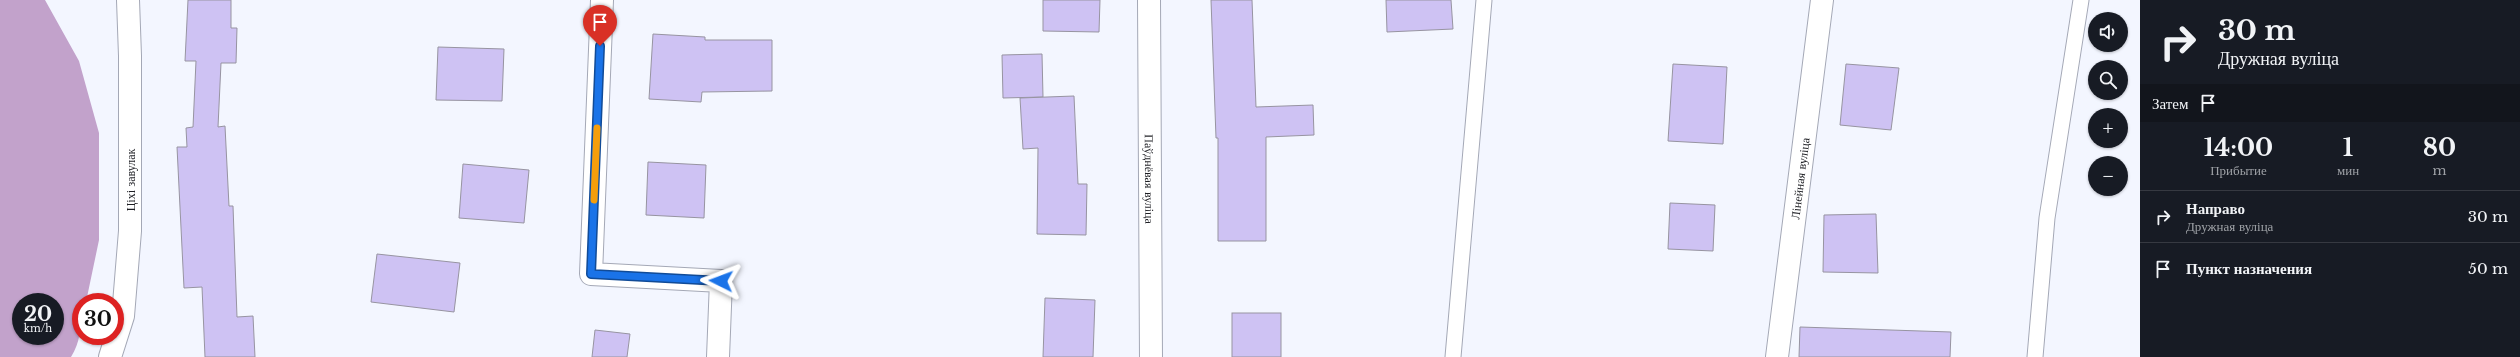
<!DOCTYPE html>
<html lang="ru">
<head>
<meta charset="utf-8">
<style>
  body { margin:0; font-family:"Libre Baskerville",serif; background:#20242c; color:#f1f3f6; height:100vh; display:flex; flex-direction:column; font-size:15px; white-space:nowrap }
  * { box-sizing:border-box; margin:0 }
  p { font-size:13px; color:#9ea1a6 }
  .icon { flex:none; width:22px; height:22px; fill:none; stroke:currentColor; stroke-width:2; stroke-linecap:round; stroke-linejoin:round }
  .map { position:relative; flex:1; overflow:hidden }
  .panel { display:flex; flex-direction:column; background:#171b24; width:380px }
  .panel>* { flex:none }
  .hud { background:#171b24; color:#f1f3f6; overflow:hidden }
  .tools { position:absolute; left:2088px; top:12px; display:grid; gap:8px }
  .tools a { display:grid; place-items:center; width:40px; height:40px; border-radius:50%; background:#171b24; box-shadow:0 1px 3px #0004; font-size:20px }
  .speed { position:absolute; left:12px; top:293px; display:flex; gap:8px; font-size:20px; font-weight:700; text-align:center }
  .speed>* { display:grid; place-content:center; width:52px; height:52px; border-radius:50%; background:#171b24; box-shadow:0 1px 3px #0004; line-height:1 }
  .speed small { font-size:10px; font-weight:400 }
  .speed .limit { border:6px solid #d22; background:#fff; color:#111 }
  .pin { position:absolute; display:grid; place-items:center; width:34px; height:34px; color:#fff; margin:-41px -17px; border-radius:50% 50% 50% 0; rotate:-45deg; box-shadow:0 0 4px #0007 }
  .pin .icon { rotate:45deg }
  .me { position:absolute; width:44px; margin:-22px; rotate:273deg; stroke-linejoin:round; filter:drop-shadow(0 0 3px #0008) }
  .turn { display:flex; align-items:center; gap:14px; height:84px; padding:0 12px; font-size:18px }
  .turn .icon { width:52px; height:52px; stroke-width:2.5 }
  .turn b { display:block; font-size:28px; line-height:34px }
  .then { display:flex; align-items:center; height:38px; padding:0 12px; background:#0003; gap:8px; font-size:15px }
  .eta { display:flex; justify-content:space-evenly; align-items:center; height:68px; text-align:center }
  .eta b { font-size:24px; font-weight:800; line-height:28px }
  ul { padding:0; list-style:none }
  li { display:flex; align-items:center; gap:12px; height:52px; padding:0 12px; border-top:1px solid #363941 }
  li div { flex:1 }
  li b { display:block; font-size:15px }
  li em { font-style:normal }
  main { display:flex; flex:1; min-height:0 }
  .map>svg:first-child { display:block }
  .forest { fill:#c2a2cb; fill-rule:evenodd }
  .building { fill:#cec2f3; stroke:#9794a1 }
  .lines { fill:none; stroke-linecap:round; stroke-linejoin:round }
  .lane-casing { stroke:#a4a8b6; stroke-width:17 }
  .street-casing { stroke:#a4a8b6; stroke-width:24 }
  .lane { stroke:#fff; stroke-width:15 }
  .street { stroke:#fff; stroke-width:22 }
  .route-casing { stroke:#114b97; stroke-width:10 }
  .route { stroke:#1a73e8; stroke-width:7 }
  .slow { stroke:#f59e0b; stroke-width:7 }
  .labels { text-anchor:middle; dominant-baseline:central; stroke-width:3; stroke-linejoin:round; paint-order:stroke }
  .street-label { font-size:12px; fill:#1e1f24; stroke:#fff }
</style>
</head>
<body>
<main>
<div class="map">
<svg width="2140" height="357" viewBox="0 0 2140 357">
  <rect width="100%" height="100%" fill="#f3f6ff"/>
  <path class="forest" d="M0,0H45L79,61L99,133V240L86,302H81C81,322 82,340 71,357H0ZM21,302H55V336H21Z"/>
  <g class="building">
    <polygon points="188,0 231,0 231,28 237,28 236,63 221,63 218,127 225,126 229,206 233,206 237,317 253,316 255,357 205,357 202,287 184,288 177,147 187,147 186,128 193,127 196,61 185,61"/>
    <polygon points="1043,0 1100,0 1099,32 1043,31"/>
    <polygon points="1211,0 1252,0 1256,107 1313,105 1314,135 1266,137 1266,241 1218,241 1218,138 1216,138"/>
    <polygon points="1386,0 1451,0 1453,29 1387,32"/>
    <polygon points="653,34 705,37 705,40 772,40 772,91 702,92 701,102 649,99"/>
    <polygon points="438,47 504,49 502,101 436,100"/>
    <polygon points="1042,54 1043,97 1003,98 1002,55"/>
    <polygon points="1673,64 1727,67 1723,144 1668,141"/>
    <polygon points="1846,64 1899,68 1891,130 1840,125"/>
    <polygon points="1074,96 1078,184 1087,184 1086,235 1037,234 1038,148 1023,149 1020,98"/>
    <polygon points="648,162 706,165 704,218 646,215"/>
    <polygon points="463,164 529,170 524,223 459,218"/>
    <polygon points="1670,203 1715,205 1713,251 1668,249"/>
    <polygon points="1876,214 1878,273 1823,272 1824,215"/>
    <polygon points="377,254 460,263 454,312 371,302"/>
    <polygon points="1045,298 1095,300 1093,357 1043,357"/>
    <rect x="1232" y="313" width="49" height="44"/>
    <polygon points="1800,327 1951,332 1950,357 1799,357"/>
    <polygon points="595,330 630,334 627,357 592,357"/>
  </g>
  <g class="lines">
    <g class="lane-casing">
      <g id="lane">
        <polyline points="1453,357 1484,0"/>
        <polyline points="2035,357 2047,218 2081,0"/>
      </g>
    </g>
    <g class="street-casing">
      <g id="street">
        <polyline points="602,0 591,274 721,281 718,357"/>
        <path id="s1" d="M1149,0L1151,357"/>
        <polyline points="110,357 123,316 130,231 130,56 128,0"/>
        <path id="s2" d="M1777,357L1822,0"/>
      </g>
    </g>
    <use href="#lane" class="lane"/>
    <use href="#street" class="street"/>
  </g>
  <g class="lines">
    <g class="route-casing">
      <polyline id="route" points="600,46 591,274 721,281"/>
    </g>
    <use href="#route" class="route"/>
    <polyline class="slow" points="594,200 597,128"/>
  </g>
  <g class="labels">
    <g class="street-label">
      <text stroke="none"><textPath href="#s1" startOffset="179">Паўднёвая вуліца</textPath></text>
      <text stroke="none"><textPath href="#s2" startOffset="180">Лінейная вуліца</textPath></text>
      <text transform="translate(130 180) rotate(-90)">Ціхі завулак</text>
    </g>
  </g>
</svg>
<div class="tools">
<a><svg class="icon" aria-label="sound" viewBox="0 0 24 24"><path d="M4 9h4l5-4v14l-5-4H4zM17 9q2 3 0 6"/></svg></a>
<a><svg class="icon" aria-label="search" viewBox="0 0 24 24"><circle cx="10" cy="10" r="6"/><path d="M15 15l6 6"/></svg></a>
<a>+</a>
<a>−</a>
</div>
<div class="speed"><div>20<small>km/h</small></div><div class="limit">30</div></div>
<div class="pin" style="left:600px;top:46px;background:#d93025"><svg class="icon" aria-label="arrive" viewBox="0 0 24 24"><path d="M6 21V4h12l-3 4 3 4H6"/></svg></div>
<svg class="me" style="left:721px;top:281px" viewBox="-20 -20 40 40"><path d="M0-17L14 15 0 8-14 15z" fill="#1a73e8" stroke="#fff" stroke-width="4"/></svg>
</div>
<section class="panel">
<div class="hud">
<div class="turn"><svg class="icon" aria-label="right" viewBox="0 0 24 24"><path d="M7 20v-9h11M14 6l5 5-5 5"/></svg><div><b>30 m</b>Дружная вуліца</div></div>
<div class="then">Затем<svg class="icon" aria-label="arrive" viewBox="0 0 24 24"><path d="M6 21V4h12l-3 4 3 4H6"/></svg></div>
</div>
<div class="eta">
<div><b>14:00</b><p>Прибытие</p></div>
<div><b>1</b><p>мин</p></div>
<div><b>80</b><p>m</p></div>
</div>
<ul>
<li><svg class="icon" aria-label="right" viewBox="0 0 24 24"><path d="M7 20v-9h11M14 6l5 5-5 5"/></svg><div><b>Направо</b><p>Дружная вуліца</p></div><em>30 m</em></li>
<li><svg class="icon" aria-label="arrive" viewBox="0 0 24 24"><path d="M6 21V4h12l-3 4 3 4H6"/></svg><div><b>Пункт назначения</b></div><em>50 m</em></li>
</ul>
</section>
</main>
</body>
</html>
